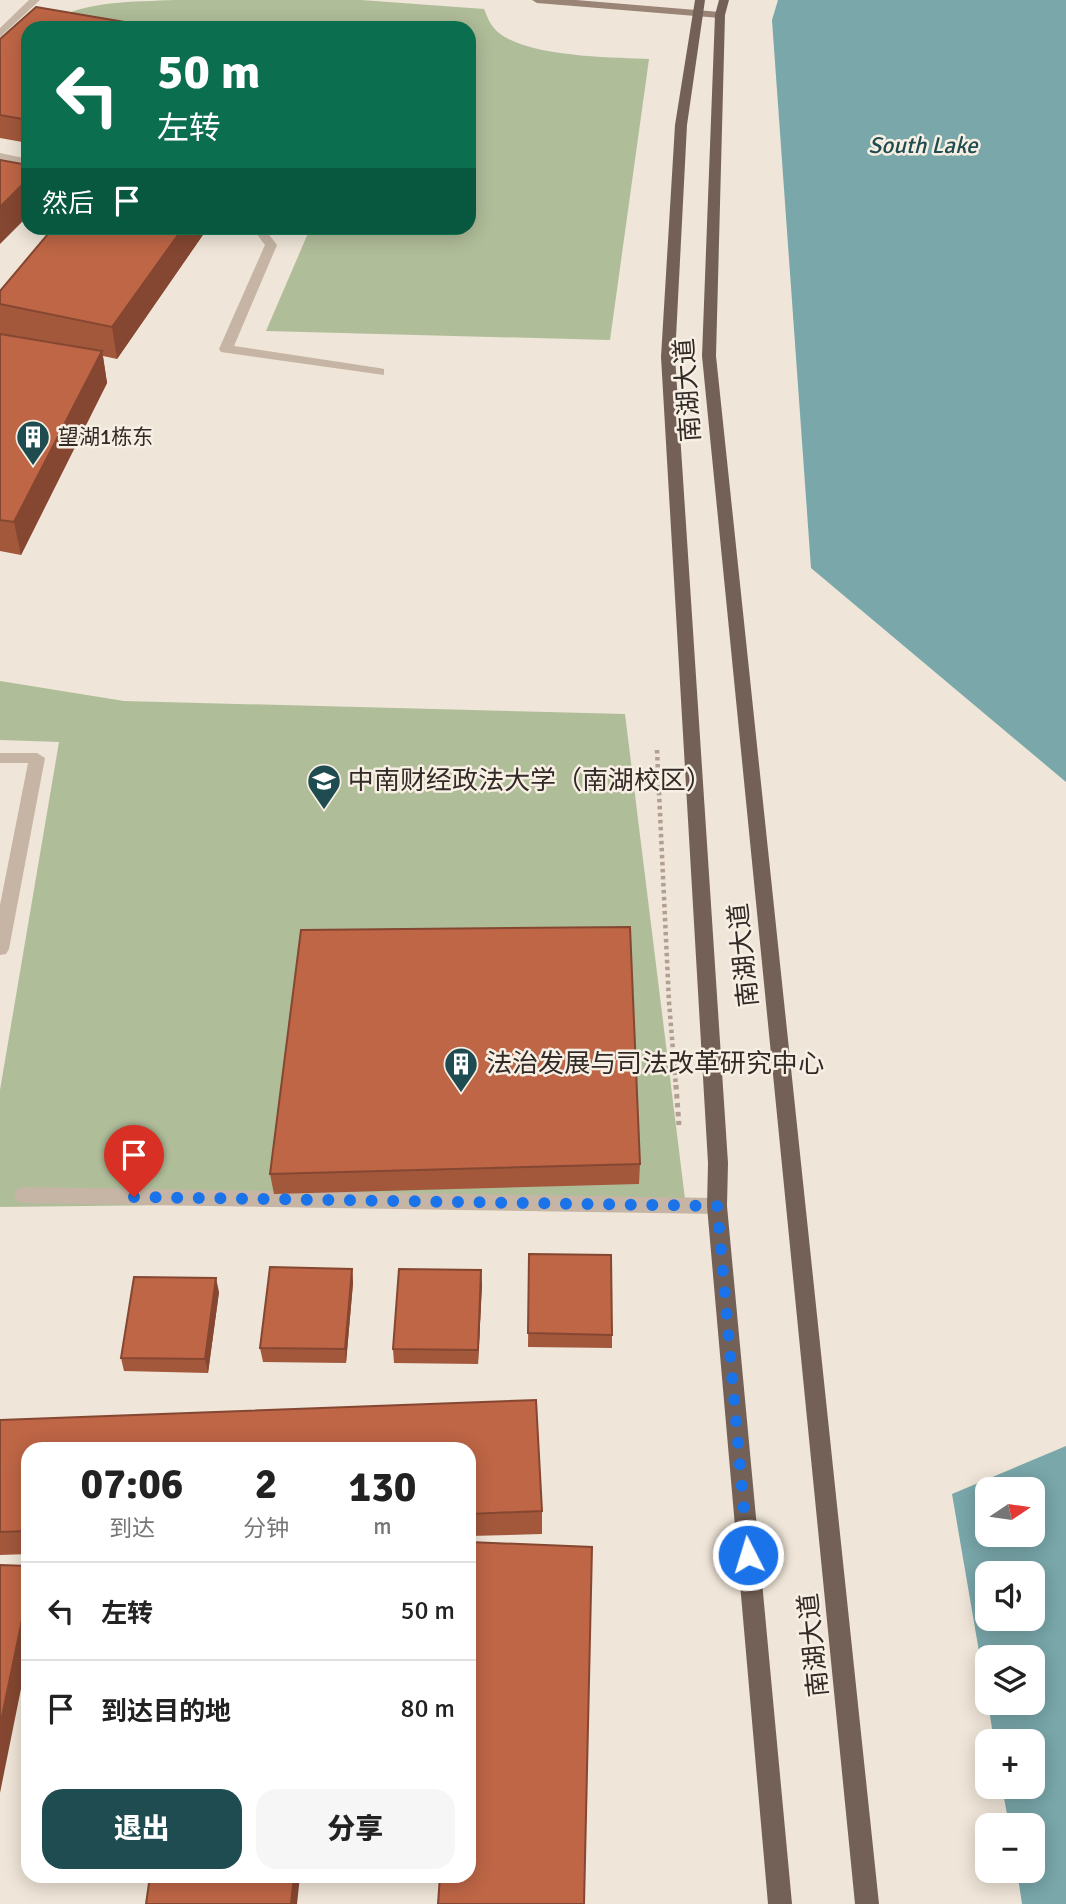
<!DOCTYPE html>
<html lang="zh">
<head>
<meta charset="utf-8">
<style>
  body { margin:0; font-family:Signika,"Noto Sans SC",sans-serif; background:#f6f6f6; color:#222; height:100vh; display:flex; flex-direction:column; font-size:26px; white-space:nowrap }
  * { box-sizing:border-box; margin:0 }
  p { font-size:23px; color:#767676 }
  .icon { flex:none; width:38px; height:38px; fill:none; stroke:currentColor; stroke-width:2; stroke-linecap:round; stroke-linejoin:round }
  .map { position:relative; flex:1; overflow:hidden }
  .drawer { position:absolute; left:21px; top:1442px; width:455px; height:441px; display:flex; flex-direction:column; background:#fff; border-radius:21px; box-shadow:0 4px 18px #0003 }
  .drawer>* { flex:none }
  .guide { position:absolute; left:21px; top:21px; width:455px; height:214px; border-radius:21px; box-shadow:0 4px 18px #0003; background:#0b6e4f; color:#fff; overflow:hidden }
  .needle { width:46px; rotate:77deg }
  .fabs { position:absolute; left:975px; top:1477px; display:grid; gap:14px }
  .fabs a { display:grid; place-items:center; width:70px; height:70px; border-radius:14px; background:#fff; box-shadow:0 4px 18px #0003; font-size:35px }
  .pin { position:absolute; display:grid; place-items:center; width:60px; height:60px; color:#fff; margin:-72px -30px; border-radius:50% 50% 50% 0; rotate:-45deg; box-shadow:0 0 7px #0007 }
  .pin .icon { rotate:45deg }
  .me { position:absolute; width:77px; margin:-38px; rotate:355deg; stroke-linejoin:round; filter:drop-shadow(0 0 5px #0008) }
  .turn { display:flex; align-items:center; gap:24px; height:147px; padding:0 21px; font-size:32px }
  .turn .icon { width:91px; height:91px; stroke-width:2.5 }
  .turn b { display:block; font-size:49px; line-height:60px }
  .then { display:flex; align-items:center; height:66px; padding:0 21px; background:#0003; gap:14px; font-size:26px }
  .eta { display:flex; justify-content:space-evenly; align-items:center; height:119px; text-align:center }
  .eta b { font-size:42px; font-weight:800; line-height:49px }
  .action { display:flex; gap:14px; margin-top:auto; padding:14px 21px }
  .action a { flex:1; height:80px; border-radius:21px; background:#1e4c51; color:#fff; font-size:28px; font-weight:800; line-height:80px; text-align:center }
  .action a+a { background:#f6f6f6; color:#222 }
  ul { padding:0; list-style:none }
  li { display:flex; align-items:center; gap:21px; height:98px; padding:0 21px; border-top:2px solid #e0e0e0 }
  li div { flex:1 }
  li b { display:block; font-size:26px }
  li em { font-style:normal }
  .map>svg:first-child { display:block }
  .green { fill:#b0bd99 }
  .water { fill:#79a7aa; fill-rule:evenodd }
  .lines { fill:none; stroke-linecap:round; stroke-linejoin:round }
  .path-far1 { stroke:#b19f8f; stroke-width:4.5; stroke-dasharray:3.5 3.5; stroke-linecap:butt }
  .path { stroke:#b19f8f; stroke-width:5; stroke-dasharray:4.5 4.5; stroke-linecap:butt }
  .street { fill:#c6b5a5; fill-rule:evenodd }
  .secondary { fill:#998476; fill-rule:evenodd }
  .primary { fill:#736157; fill-rule:evenodd }
  .wall { fill:#a3583c }
  .shaded-wall { fill:#854731 }
  .building { fill:#be6646; stroke:#854731; stroke-width:2 }
  .route { stroke:#1a73e8; stroke-width:12; stroke-dasharray:0 21.6 }
  .labels { text-anchor:middle; dominant-baseline:central; stroke-width:5; stroke-linejoin:round; paint-order:stroke }
  .far-poi-label { font-size:21px; fill:#322a26; stroke:#f7efe3; text-anchor:start }
  .far-water-label { font-size:23px; font-style:italic; fill:#1e4c51; stroke:#f7efe3 }
  .street-label { font-size:26px; fill:#322a26; stroke:#f7efe3 }
  .poi-label { font-size:26px; fill:#322a26; stroke:#f7efe3; text-anchor:start }
</style>
</head>
<body>
<div class="map">
<svg width="1066" height="1904" viewBox="0 0 1066 1904">
  <rect width="100%" height="100%" fill="#efe5d8"/>
  <g class="green">
    <path d="M176,0H361L484,9C486,13 488,20 491,24C511,58 613,57 649,59L610,340L266,331L309,231L307,228H469V28H86L50,22C86,0 134,2 176,0Z"/>
    <polygon points="0,681 124,701 625,714 685,1199 0,1207 0,1090 59,742 0,740"/>
  </g>
  <g class="water">
    <polygon points="778,0 1066,0 1066,782 811,568 772,20"/>
    <path d="M1066,1446V1904H1022L1017,1871H1032V1825H1009L1002,1787H1032V1741H994L988,1703H1032V1657H987V1698L952,1494ZM987,1489H1032V1535H987ZM987,1573H1032V1619H987Z"/>
  </g>
  <g class="lines">
    <polyline class="path-far1" points="657,750 669,1002 676,1087"/>
    <polyline class="path" points="676,1085 679,1125"/>
    <g class="street">
      <polygon points="29,0 40,0 0,37 0,28"/>
      <polygon points="0,153 28,159 28,167 0,161"/>
      <polygon points="252,228 264,228 277,245 234,346 379,368 384,369 384,375 221,352 219,349 265,245"/>
      <polygon points="0,753 37,753 45,758 9,949 6,954 0,955 0,905 28,763 0,763"/>
      <polygon points="24,1187 717,1198 724,1200 727,1206 724,1212 717,1214 24,1203 17,1201 14,1195 17,1189"/>
    </g>
    <polygon class="secondary" points="532,0 576,0 720,12 725,15 720,18 537,3"/>
    <g class="primary">
      <polygon points="695,0 705,0 687,125 675,357 728,1163 727,1206 792,1904 768,1904 707,1206 708,1163 661,357 675,125"/>
      <polygon points="719,0 729,0 725,15 716,356 879,1904 855,1904 702,356 715,15"/>
    </g>
  </g>
  <g class="wall">
    <polygon points="28,28 28,143 0,138 0,39"/>
    <polygon points="207,229 117,359 103,356 107,383 21,555 0,551 0,291"/>
    <polygon points="640,1164 639,1184 274,1194 270,1174"/>
    <polygon points="529,1254 612,1335 612,1348 528,1347"/>
    <polygon points="352,1269 353,1283 346,1363 263,1362 260,1348"/>
    <polygon points="482,1284 478,1364 394,1363 393,1349"/>
    <polygon points="219,1292 208,1373 124,1371 121,1358"/>
    <polygon points="536,1400 542,1511 542,1534 469,1536 469,1449 28,1449 28,1554 0,1555 0,1420"/>
  </g>
  <g class="shaded-wall">
    <polygon points="28,179 28,216 0,244 0,207"/>
    <polygon points="183,228 207,228 207,229 117,359 112,327"/>
    <polygon points="102,351 107,383 21,555 14,522"/>
    <polygon points="352,1269 353,1283 346,1363 345,1349"/>
    <polygon points="481,1270 482,1284 478,1364 478,1350"/>
    <polygon points="216,1278 219,1292 208,1373 205,1359"/>
    <polygon points="28,1591 28,1654 0,1793 0,1726"/>
    <polygon points="294,1876 300,1876 297,1904 291,1904"/>
  </g>
  <g class="building">
    <polygon points="36,7 160,28 28,28 28,120 0,115 0,39"/>
    <polygon points="0,160 28,165 28,179 0,207"/>
    <polygon points="53,228 183,228 112,327 0,304 0,291"/>
    <polygon points="0,334 102,351 14,522 0,520"/>
    <polygon points="630,927 640,1164 270,1174 301,930"/>
    <polygon points="529,1254 611,1255 612,1335 528,1333"/>
    <polygon points="270,1267 352,1269 345,1349 260,1348"/>
    <polygon points="399,1269 481,1270 478,1350 393,1349"/>
    <polygon points="134,1277 216,1278 205,1359 121,1358"/>
    <polygon points="536,1400 542,1511 469,1514 469,1449 28,1449 28,1531 0,1532 0,1420"/>
    <polygon points="469,1542 592,1547 584,1904 438,1904 440,1876 469,1876"/>
    <polygon points="0,1565 28,1566 28,1591 0,1726"/>
    <polygon points="150,1876 294,1876 291,1904 146,1904"/>
  </g>
  <g class="lines">
    <polyline class="route" points="134,1197 717,1206 748,1555"/>
  </g>
  <defs>
    <g id="building-pin" transform="scale(1.75)"><path d="M0 17L-7.5 6A9.5 9.5 0 1 1 7.5 6Z" fill="#1e4c51" stroke="#f7efe3"/><path d="M-4-6H4V6H1V3H-1V6H-4ZM-2.5-4.3h1.7v1.8h-1.7ZM.8-4.3h1.7v1.8H.8ZM-2.5-1h1.7V.8h-1.7ZM.8-1h1.7V.8H.8Z" fill="#fff"/></g>
    <g id="university-pin" transform="scale(1.75)"><path d="M0 17L-7.5 6A9.5 9.5 0 1 1 7.5 6Z" fill="#1e4c51" stroke="#f7efe3"/><path d="M0-5L7-2L0 1L-7-2ZM-4 1L0 2.5L4 1V4Q0 6-4 4Z" fill="#fff"/></g>
  </defs>
  <g fill-rule="evenodd">
    <use href="#building-pin" x="33" y="437"/>
    <use href="#university-pin" x="324" y="781"/>
    <use href="#building-pin" x="461" y="1064"/>
  </g>
  <g class="labels">
    <g class="far-poi-label">
      <text x="58" y="437">望湖1栋东</text>
    </g>
    <g class="far-water-label">
      <text x="923" y="145">South Lake</text>
    </g>
    <g class="street-label">
      <text transform="translate(688 390) rotate(-94)">南湖大道</text>
      <text transform="translate(744 955) rotate(-96)">南湖大道</text>
      <text transform="translate(814 1645) rotate(-96)">南湖大道</text>
    </g>
    <g class="poi-label">
      <text x="348" y="781">中南财经政法大学（南湖校区）</text>
      <text x="486" y="1064">法治发展与司法改革研究中心</text>
    </g>
  </g>
</svg>
<div class="fabs">
<a><svg class="needle" viewBox="-14 -14 28 28"><path d="M0-13l5 13h-10z" fill="#e53935"/><path d="M0 13l5-13h-10z" fill="#767676"/></svg></a>
<a><svg class="icon" aria-label="sound" viewBox="0 0 24 24"><path d="M4 9h4l5-4v14l-5-4H4zM17 9q2 3 0 6"/></svg></a>
<a><svg class="icon" aria-label="layers" viewBox="0 0 24 24"><path d="M12 4l9 5-9 5-9-5zM3 14l9 5 9-5"/></svg></a>
<a>+</a>
<a>−</a>
</div>
<div class="pin" style="left:134px;top:1197px;background:#d93025"><svg class="icon" aria-label="arrive" viewBox="0 0 24 24"><path d="M6 21V4h12l-3 4 3 4H6"/></svg></div>
<svg class="me" style="left:748px;top:1555px" viewBox="-20 -20 40 40"><circle r="17" fill="#1a73e8" stroke="#fff" stroke-width="3"/><path d="M0-11L8 9 0 5-8 9z" fill="#fff"/></svg>
<div class="guide">
<div class="turn"><svg class="icon" aria-label="left" viewBox="0 0 24 24"><path d="M17 20v-9H6M10 6l-5 5 5 5"/></svg><div><b>50 m</b>左转</div></div>
<div class="then">然后<svg class="icon" aria-label="arrive" viewBox="0 0 24 24"><path d="M6 21V4h12l-3 4 3 4H6"/></svg></div>
</div>
<section class="drawer">
<div class="eta">
<div><b>07:06</b><p>到达</p></div>
<div><b>2</b><p>分钟</p></div>
<div><b>130</b><p>m</p></div>
</div>
<ul>
<li><svg class="icon" aria-label="left" viewBox="0 0 24 24"><path d="M17 20v-9H6M10 6l-5 5 5 5"/></svg><div><b>左转</b></div><em>50 m</em></li>
<li><svg class="icon" aria-label="arrive" viewBox="0 0 24 24"><path d="M6 21V4h12l-3 4 3 4H6"/></svg><div><b>到达目的地</b></div><em>80 m</em></li>
</ul>
<div class="action"><a>退出</a><a>分享</a></div>
</section>
</div>
</body>
</html>
